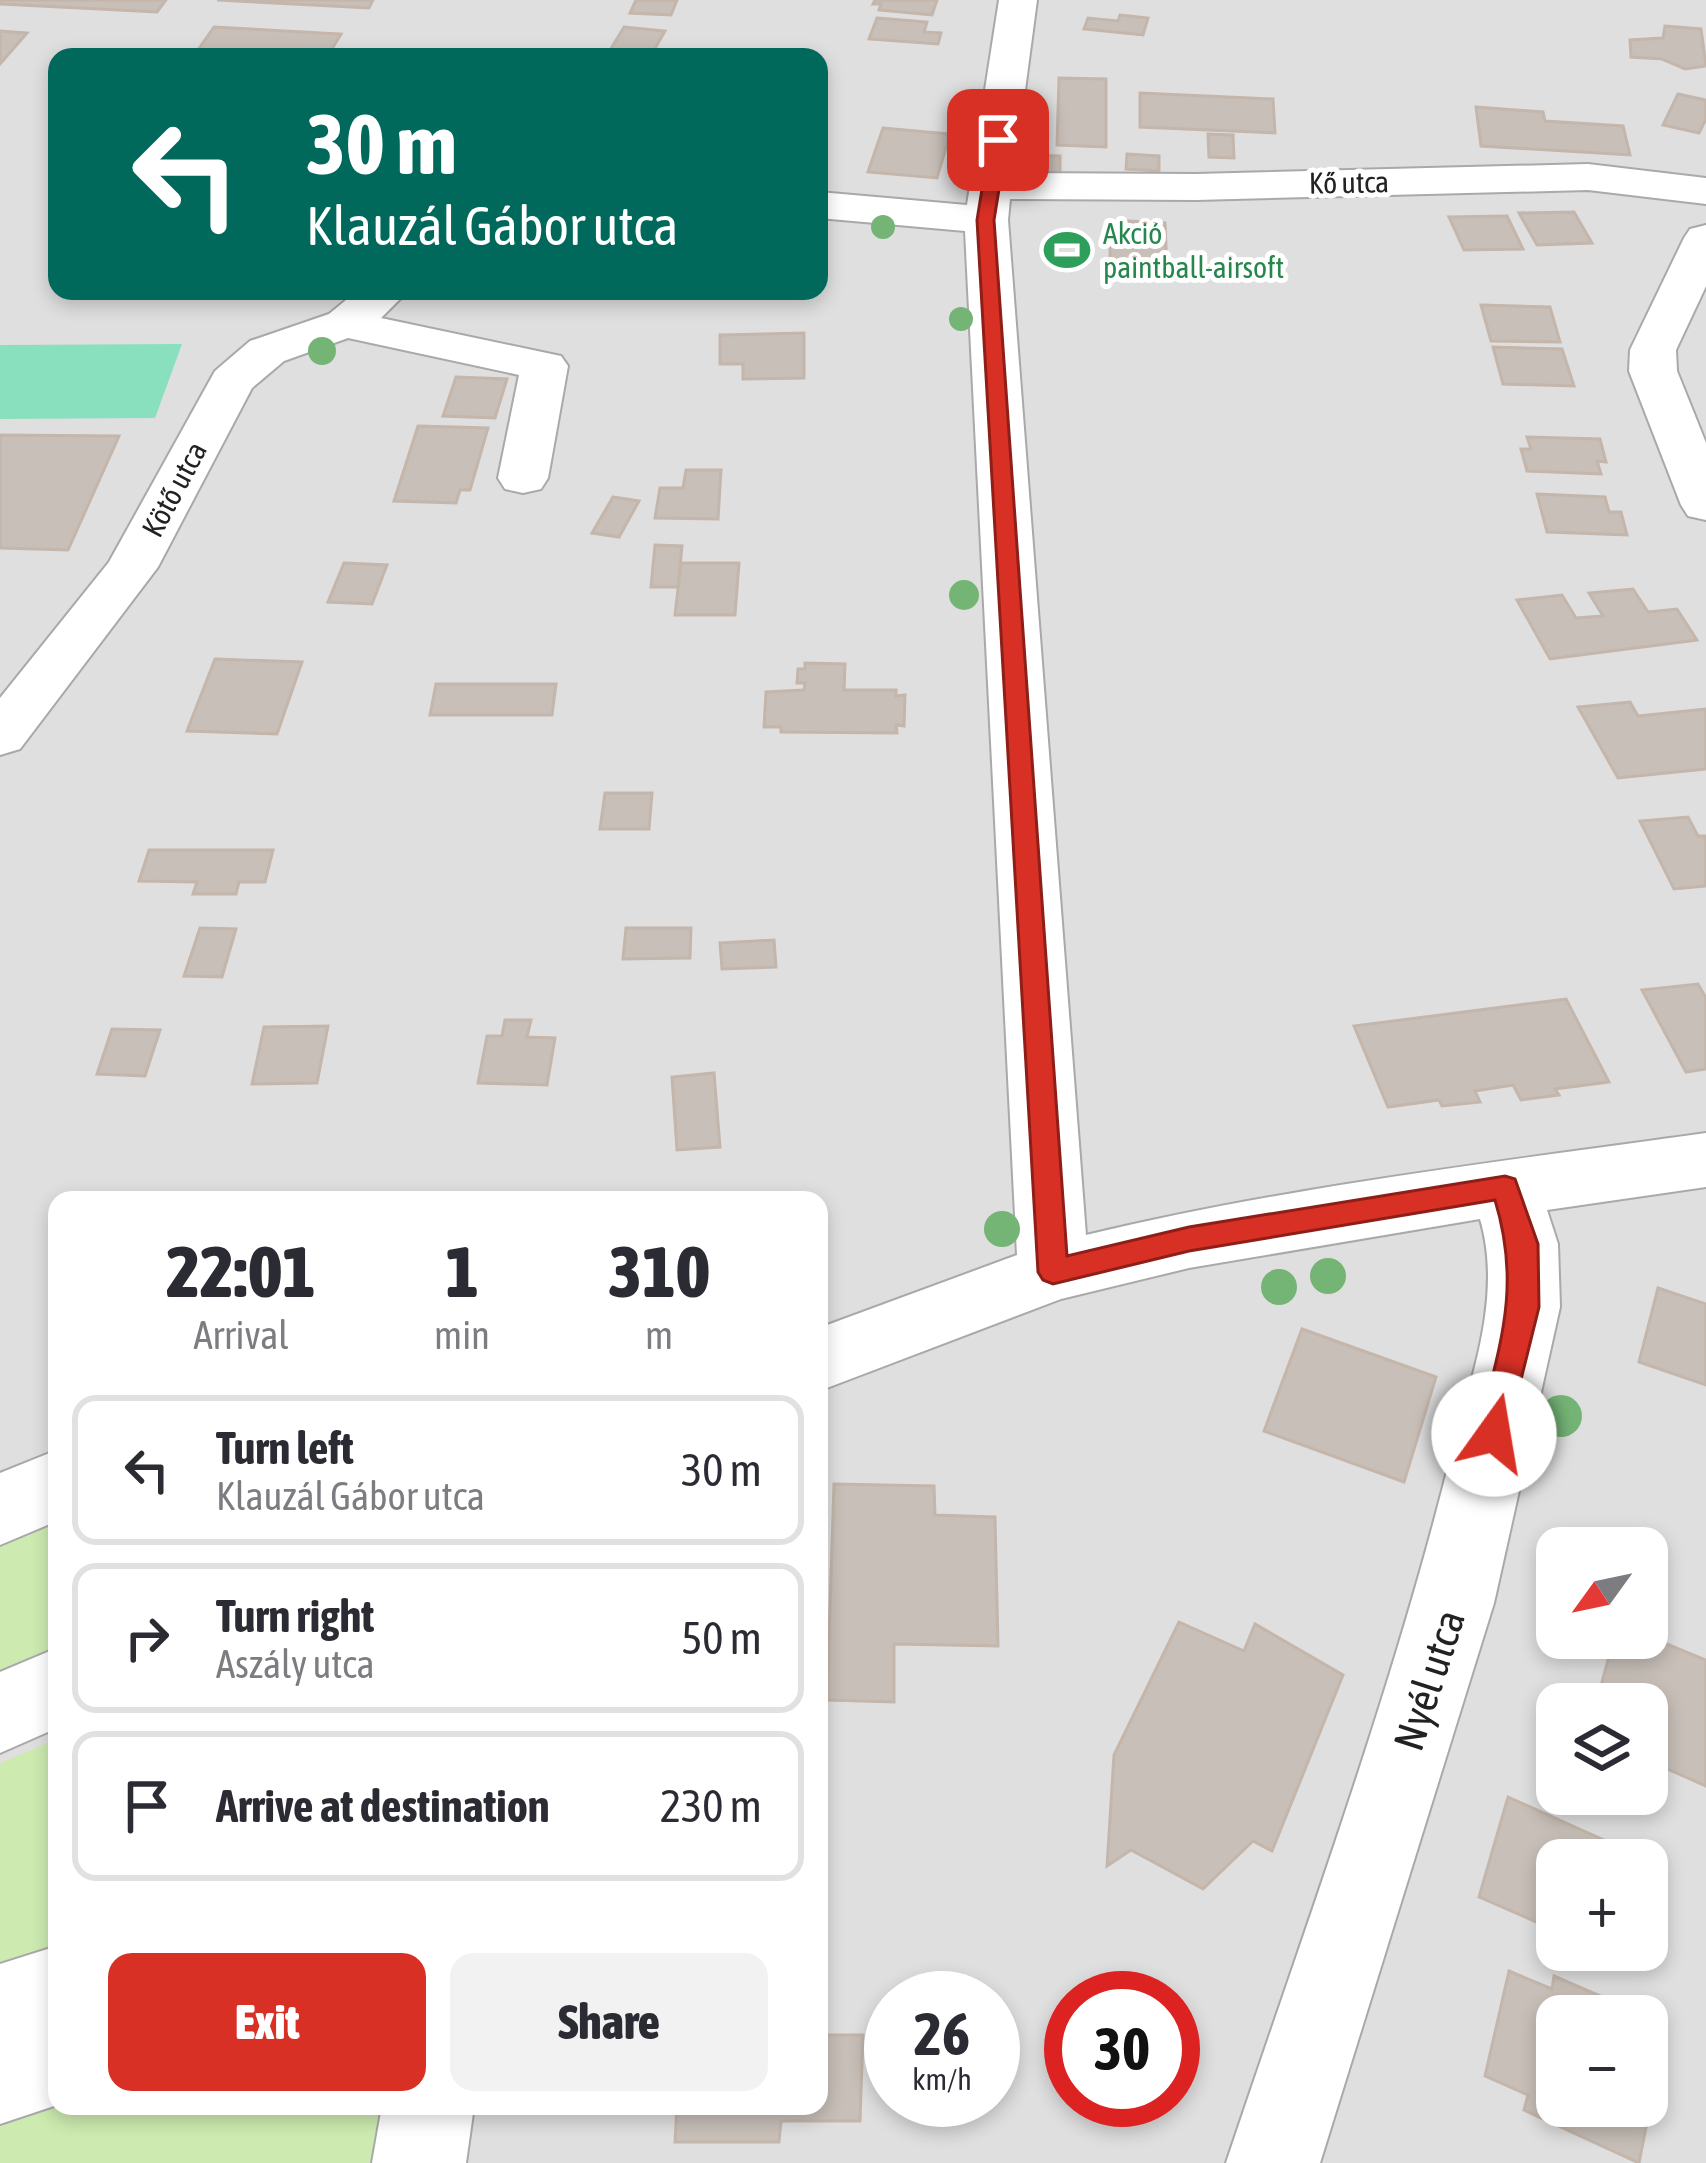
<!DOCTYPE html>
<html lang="en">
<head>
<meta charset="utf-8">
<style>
  body { margin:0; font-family:"Asap Condensed",sans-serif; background:#f2f2f3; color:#2b2b33; height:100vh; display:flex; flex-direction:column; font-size:45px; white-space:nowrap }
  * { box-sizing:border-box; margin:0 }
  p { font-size:39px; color:#7c7c81 }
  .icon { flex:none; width:66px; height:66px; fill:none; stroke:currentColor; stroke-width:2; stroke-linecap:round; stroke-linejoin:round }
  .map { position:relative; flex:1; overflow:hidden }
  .details { position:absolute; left:48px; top:1191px; width:780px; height:924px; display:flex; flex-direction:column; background:#fff; border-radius:24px; box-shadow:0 6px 18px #0003 }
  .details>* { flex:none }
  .guide { position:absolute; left:48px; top:48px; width:780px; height:252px; border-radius:24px; box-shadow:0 6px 18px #0003; background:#00695c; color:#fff; overflow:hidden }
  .needle { width:78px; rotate:237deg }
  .controls { position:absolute; left:1536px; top:1527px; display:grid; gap:24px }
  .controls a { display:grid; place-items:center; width:132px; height:132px; border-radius:24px; background:#fff; box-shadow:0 6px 18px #0003; font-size:60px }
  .speed { position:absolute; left:864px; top:1971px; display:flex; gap:24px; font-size:60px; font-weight:700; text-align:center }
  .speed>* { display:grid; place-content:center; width:156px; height:156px; border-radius:50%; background:#fff; box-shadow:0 6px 18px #0003; line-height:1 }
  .speed small { font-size:30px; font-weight:400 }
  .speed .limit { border:18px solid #d22; background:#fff; color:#111 }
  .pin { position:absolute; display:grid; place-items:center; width:102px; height:102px; color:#fff; margin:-51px; border-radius:24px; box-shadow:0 6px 18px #0006 }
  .me { position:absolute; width:132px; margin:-66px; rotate:13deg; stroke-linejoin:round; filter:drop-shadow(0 0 9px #0008) }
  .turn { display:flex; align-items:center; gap:42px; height:252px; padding:0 60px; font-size:54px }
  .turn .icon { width:156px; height:156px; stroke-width:2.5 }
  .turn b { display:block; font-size:84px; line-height:102px }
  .eta { display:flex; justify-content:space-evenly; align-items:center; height:204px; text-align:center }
  .eta b { font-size:72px; font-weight:800; line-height:84px }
  .primary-button { display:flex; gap:24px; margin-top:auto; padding:24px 60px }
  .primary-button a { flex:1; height:138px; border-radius:24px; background:#d93025; color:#fff; font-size:48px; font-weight:800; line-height:138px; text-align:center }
  .primary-button a+a { background:#f2f2f3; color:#2b2b33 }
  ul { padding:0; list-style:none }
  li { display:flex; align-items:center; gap:36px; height:150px; margin:0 24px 18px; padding:0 36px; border:6px solid #e1e1e2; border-radius:24px }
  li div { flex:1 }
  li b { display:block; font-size:45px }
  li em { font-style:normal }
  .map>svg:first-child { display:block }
  .residential { fill:#e0dfdf; fill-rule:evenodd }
  .grass { fill:#cdebb0 }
  .pitch { fill:#88e0be }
  .building { fill:#c7bfb8; stroke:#c4b6ab; stroke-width:3 }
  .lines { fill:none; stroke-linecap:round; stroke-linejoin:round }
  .minor-casing { stroke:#a9a9a9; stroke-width:4 }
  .minor { fill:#fff; fill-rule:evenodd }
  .tree { fill:#74b475 }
  .route { fill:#d93025; stroke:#8d1f18; stroke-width:3 }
  .labels { text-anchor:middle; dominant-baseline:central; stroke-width:10; stroke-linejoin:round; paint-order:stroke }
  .far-street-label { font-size:30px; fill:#222; stroke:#fff }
  .far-leisure-label { font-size:30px; fill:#27864d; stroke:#fff; text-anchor:start }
  .near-street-label { font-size:42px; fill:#222; stroke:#fff }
</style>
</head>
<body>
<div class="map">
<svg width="1706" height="2163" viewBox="0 0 1706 2163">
  <rect width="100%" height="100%" fill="#f2efe9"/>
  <path class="residential" d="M0,0H1706V2163H0ZM57,57H819V291H57ZM57,1200H819V2106H57ZM1557,1548H1647V1638H1557ZM1557,1704H1647V1794H1557ZM1557,1860H1647V1950H1557ZM891,1998H993V2100H891ZM1071,1998H1173V2100H1071ZM1557,2016H1647V2106H1557Z"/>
  <g class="grass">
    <polygon points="57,1501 57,1651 0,1675 0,1530"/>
    <polygon points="57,1739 57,1966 0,1982 0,1763"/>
    <polygon points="57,2094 57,2106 395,2106 384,2163 0,2163 0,2111"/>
  </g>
  <polygon class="pitch" points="182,344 155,418 0,419 0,345"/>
  <g class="building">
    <polygon points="0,0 166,0 157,12 0,4"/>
    <polygon points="217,0 373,0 369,8"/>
    <polygon points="636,0 677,0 671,15 630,13"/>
    <polygon points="875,0 937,0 932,15 879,10 881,4 873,4"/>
    <polygon points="1120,15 1148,18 1143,35 1084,29 1088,18 1118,21"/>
    <polygon points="877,18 927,22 924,32 941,33 938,44 869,39"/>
    <polygon points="1665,26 1701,29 1706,66 1685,69 1662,59 1631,57 1630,40 1663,38"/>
    <polygon points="214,27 341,34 327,57 193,57"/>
    <polygon points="624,27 665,31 650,57 606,57"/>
    <polygon points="0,31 27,33 0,64"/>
    <polygon points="1059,78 1106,79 1106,147 1057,145"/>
    <polygon points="1140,93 1273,99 1275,133 1140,127"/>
    <polygon points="1678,94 1706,100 1706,119 1699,133 1663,125"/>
    <polygon points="1476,107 1543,112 1545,121 1623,126 1630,155 1481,146"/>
    <polygon points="883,128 950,134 937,178 868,172"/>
    <polygon points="1208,134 1233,135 1234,158 1209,157"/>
    <polygon points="1127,154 1159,156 1159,171 1126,169"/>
    <polygon points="1021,155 1060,156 1060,175 1021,174"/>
    <polygon points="1574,212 1592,243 1537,245 1519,213"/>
    <polygon points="1507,216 1523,249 1464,250 1449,217"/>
    <polygon points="1110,220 1165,223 1167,272 1110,270"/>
    <polygon points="1481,305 1550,307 1560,342 1491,341"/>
    <polygon points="804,333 804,378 743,379 743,364 720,364 720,335"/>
    <polygon points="1493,347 1562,349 1574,386 1503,384"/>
    <polygon points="456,377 507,379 495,418 443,416"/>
    <polygon points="418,426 488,428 470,490 460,490 456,503 394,501"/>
    <polygon points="0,435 119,436 68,550 0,548"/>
    <polygon points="1527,437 1600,439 1606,462 1597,461 1601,474 1527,471 1521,449 1531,449"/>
    <polygon points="686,470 721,470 718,519 655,518 660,488 683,488"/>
    <polygon points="1537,494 1605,497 1609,512 1621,512 1627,535 1547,532"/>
    <polygon points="613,497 639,501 619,537 592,533"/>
    <polygon points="655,545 682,546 678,587 651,587"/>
    <polygon points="344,563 387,565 372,604 328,602"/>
    <polygon points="681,563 739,563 735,615 675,615"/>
    <polygon points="1633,589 1648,612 1677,609 1697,640 1550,659 1517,600 1562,595 1576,618 1603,616 1589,593"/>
    <polygon points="215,659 302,662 277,734 187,731"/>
    <polygon points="805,663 845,664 844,690 896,690 896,696 905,695 904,726 896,725 897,733 781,732 781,727 764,727 766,692 804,690 805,683 797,683 798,669 805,669"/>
    <polygon points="436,684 556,684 552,715 430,715"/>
    <polygon points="1630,702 1638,716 1706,709 1706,769 1618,778 1578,707"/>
    <polygon points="605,793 652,793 649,829 600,829"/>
    <polygon points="1688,817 1698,836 1706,836 1706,886 1674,889 1640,821"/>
    <polygon points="149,850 273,850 265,882 239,882 236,894 193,894 197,882 139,881"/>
    <polygon points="200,928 236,929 222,977 184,976"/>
    <polygon points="626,928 691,928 690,958 623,959"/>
    <polygon points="774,940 776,967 722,969 720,943"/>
    <polygon points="1698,984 1706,998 1706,1069 1686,1072 1642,990"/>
    <polygon points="1566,999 1609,1082 1555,1089 1559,1095 1521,1100 1513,1085 1475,1091 1480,1102 1442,1106 1439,1100 1388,1107 1354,1026"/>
    <polygon points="505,1020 531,1020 527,1037 555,1038 547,1085 478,1083 487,1036 502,1036"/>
    <polygon points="328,1026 317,1083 252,1084 264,1027"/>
    <polygon points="112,1029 160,1030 145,1076 97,1074"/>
    <polygon points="714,1073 720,1147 677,1150 672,1077"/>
    <polygon points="1658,1288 1706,1304 1706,1385 1639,1362"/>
    <polygon points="1302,1329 1436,1377 1404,1482 1264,1431"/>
    <polygon points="834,1484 934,1486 935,1515 995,1517 998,1646 894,1644 894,1702 827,1700"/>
    <polygon points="1179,1622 1244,1651 1255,1624 1343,1675 1272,1851 1253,1841 1203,1889 1131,1850 1107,1866 1114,1755"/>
    <polygon points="1647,1636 1706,1660 1706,1786 1647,1760 1647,1704 1596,1704 1614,1638"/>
    <polygon points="1508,1797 1604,1840 1599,1860 1557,1860 1557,1931 1479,1897"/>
    <polygon points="1509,1971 1552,1989 1554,1976 1646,2016 1557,2016 1557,2106 1647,2106 1647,2016 1666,2025 1639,2163 1524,2110 1528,2095 1485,2076"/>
    <polygon points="819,2035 863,2035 860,2121 781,2121 779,2142 675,2142 677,2106 819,2106"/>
  </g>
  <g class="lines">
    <g class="minor-casing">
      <g id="minor">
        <path d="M999,0H1037L1014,173L1196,174L1588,164L1706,178V204L1588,190L1196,200L1010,199L1008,220L1086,1235C1290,1186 1498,1162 1706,1133V1187L1547,1210L1558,1244L1560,1307L1494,1603L1320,2163H1226C1305,1927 1392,1693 1452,1451C1471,1377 1503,1296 1480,1219L1189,1268L1061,1299L819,1391V1328L1017,1255L965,231L819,218V192L967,205Z"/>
        <polygon points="1706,225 1706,286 1676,350 1677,371 1706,443 1706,520 1688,516 1681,505 1629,371 1630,350 1684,238 1690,229"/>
        <polygon points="357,291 408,291 381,318 561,356 568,366 548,478 541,489 523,493 505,489 498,478 519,375 348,338 284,361 252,388 158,567 20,749 0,755 0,698 109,562 215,371 250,341 329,314"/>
        <polygon points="57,1450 57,1521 0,1545 0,1473"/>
        <polygon points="57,1648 57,1728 0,1753 0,1672"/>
        <polygon points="57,1946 57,2105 0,2124 0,1964"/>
        <polygon points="382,2106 474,2106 466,2163 372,2163"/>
      </g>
    </g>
    <use href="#minor" class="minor"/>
  </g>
  <g class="tree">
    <circle cx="883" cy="227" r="12"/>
    <circle cx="961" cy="319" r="12"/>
    <circle cx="322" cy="351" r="14"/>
    <circle cx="964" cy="595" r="15"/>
    <circle cx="1002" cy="1229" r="18"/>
    <circle cx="1328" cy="1276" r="18"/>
    <circle cx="1279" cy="1287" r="18"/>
    <circle cx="1561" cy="1416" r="21"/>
  </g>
  <path class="route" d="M998,134L1007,140L994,220L1067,1256L1189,1227L1505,1176L1515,1179L1538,1244L1539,1307L1505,1444L1494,1448L1483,1444L1478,1434C1499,1347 1522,1289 1495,1200L1189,1251L1053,1284L1043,1280L1038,1272L977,220L990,140Z"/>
  <defs>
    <g id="stadium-bare" transform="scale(3.6)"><path d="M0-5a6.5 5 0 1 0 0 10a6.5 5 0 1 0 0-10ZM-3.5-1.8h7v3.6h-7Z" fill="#2e9e5b" stroke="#fff" stroke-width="2.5" paint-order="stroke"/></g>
  </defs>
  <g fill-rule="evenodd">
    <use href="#stadium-bare" x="1067" y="250"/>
  </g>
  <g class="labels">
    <g class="far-street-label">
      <text transform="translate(1349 182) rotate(-1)">Kő utca</text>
      <text transform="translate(174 489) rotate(-62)">Kötő utca</text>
    </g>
    <g class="far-leisure-label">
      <text x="1103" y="233">Akció<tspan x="1103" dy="34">paintball-airsoft</tspan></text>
    </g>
    <g class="near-street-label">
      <text transform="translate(1429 1680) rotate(-72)">Nyél utca</text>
    </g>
  </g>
</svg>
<div class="controls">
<a><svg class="needle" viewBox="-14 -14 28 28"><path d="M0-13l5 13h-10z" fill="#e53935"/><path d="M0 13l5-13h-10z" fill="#7c7c81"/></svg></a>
<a><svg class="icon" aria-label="layers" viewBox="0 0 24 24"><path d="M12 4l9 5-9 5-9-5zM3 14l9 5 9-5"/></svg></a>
<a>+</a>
<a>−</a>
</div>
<div class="speed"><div>26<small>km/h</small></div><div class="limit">30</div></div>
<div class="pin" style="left:998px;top:140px;background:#d93025"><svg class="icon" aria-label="arrive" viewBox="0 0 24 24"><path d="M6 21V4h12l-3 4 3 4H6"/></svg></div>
<svg class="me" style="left:1494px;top:1434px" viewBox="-20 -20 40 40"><circle r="19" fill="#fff"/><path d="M0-13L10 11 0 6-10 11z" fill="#d93025"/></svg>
<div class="guide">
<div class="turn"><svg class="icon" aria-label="left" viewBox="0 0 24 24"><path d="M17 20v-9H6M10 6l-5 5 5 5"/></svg><div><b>30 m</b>Klauzál Gábor utca</div></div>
</div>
<section class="details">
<div class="eta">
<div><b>22:01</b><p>Arrival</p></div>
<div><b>1</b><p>min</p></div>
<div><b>310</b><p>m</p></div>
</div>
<ul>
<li><svg class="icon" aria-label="left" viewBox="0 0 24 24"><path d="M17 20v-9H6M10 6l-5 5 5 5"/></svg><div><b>Turn left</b><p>Klauzál Gábor utca</p></div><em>30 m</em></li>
<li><svg class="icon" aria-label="right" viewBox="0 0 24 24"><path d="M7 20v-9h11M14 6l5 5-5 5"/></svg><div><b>Turn right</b><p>Aszály utca</p></div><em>50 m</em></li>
<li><svg class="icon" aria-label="arrive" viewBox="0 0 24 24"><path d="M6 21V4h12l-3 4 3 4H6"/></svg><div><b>Arrive at destination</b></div><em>230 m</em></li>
</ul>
<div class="primary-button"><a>Exit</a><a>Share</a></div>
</section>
</div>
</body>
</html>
